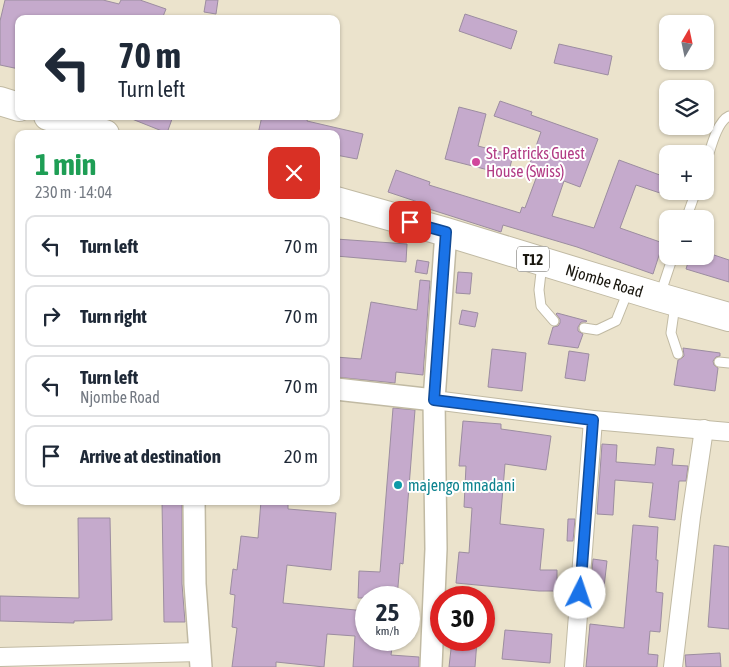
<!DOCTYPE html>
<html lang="en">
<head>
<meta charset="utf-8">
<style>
  body { margin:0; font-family:"Asap Condensed",sans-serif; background:#f6f6f7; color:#1f2937; height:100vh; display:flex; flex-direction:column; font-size:19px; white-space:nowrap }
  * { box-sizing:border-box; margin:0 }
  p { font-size:16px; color:#747a83 }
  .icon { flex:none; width:28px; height:28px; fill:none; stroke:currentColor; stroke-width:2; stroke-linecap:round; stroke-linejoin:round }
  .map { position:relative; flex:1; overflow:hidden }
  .side { position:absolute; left:15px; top:130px; width:325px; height:375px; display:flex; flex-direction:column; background:#fff; border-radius:10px; box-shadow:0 1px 4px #0004 }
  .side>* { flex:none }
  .guide { position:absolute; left:15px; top:15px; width:325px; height:105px; border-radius:10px; box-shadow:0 1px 4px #0004; background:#fff; color:#1f2937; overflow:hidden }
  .needle { width:32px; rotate:9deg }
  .buttons { position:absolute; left:659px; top:15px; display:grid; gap:10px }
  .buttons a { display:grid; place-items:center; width:55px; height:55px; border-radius:10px; background:#fff; box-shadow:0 1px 4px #0004; font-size:25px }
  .speed { position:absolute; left:355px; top:586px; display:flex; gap:10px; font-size:25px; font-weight:700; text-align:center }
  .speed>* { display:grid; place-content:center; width:65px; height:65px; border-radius:50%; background:#fff; box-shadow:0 1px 4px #0004; line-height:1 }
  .speed small { font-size:12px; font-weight:400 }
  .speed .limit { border:8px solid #d22; background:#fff; color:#111 }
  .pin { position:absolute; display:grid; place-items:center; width:42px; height:42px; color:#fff; margin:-21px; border-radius:10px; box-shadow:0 2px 8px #0006 }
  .me { position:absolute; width:55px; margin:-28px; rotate:4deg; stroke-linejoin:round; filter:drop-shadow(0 0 4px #0008) }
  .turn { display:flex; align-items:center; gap:18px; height:105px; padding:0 20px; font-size:22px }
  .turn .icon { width:65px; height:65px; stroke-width:2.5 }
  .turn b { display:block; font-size:35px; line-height:42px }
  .round { display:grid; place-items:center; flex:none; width:52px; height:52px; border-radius:10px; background:#f6f6f7 }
  .headline { display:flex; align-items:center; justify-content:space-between; height:85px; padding:0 20px }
  h1 { font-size:30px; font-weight:700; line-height:38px; color:#1e9e55 }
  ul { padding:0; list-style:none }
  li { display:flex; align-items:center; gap:15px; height:62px; margin:0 10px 8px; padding:0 10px; border:2px solid #e0e1e3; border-radius:10px }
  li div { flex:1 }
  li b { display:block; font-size:19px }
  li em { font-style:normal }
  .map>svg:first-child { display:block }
  .building { fill:#c5aacc; stroke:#9c8da0 }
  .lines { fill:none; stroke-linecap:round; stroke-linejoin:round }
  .service-casing { stroke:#c1baa3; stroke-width:11 }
  .minor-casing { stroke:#c1baa3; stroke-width:20 }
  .tertiary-casing { stroke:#c1baa3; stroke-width:24 }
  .trunk-casing { stroke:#c1baa3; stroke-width:30 }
  .service { stroke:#fff; stroke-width:9 }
  .minor { stroke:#fff; stroke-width:18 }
  .tertiary { stroke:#fff; stroke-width:21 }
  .trunk { stroke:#fff; stroke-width:28 }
  .route-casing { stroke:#114b97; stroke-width:12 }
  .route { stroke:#1a73e8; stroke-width:9 }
  .hotel-dot { fill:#d1479c; stroke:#fff; stroke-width:2 }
  .culture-dot { fill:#0f9aa8; stroke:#fff; stroke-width:2 }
  .labels { text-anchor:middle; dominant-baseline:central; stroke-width:4; stroke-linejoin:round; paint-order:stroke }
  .shield { fill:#fff; stroke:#5e5c56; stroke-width:1 }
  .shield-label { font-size:15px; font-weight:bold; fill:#19160e }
  .hotel-label { font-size:16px; fill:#b23c85; stroke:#fff; text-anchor:start }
  .street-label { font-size:16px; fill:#19160e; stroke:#fff }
  .culture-label { font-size:16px; fill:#0d838f; stroke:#fff; text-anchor:start }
</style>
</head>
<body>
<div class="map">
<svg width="729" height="667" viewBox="0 0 729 667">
  <rect width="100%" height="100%" fill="#ebe3cc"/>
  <g class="building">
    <polygon points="5,0 103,0 119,4 121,0 140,0 166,9 162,19 19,19 19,69 0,65 0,21"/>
    <polygon points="206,0 218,0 216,14 204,12"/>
    <polygon points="465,14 517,31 511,49 459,31"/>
    <polygon points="559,44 612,56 608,75 554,63"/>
    <polygon points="500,101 532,112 531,115 598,139 580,187 564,181 552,216 594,228 619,160 668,178 668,183 663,194 636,185 620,228 663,243 653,274 577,247 503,225 501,232 426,208 427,205 388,192 396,170 430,182 429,185 520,213 522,207 525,208 538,173 528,169 541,132 494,116"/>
    <polygon points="459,107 486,114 478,146 513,155 508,175 445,159"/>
    <polygon points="127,116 166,116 172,119 167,133 127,117"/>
    <polygon points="262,116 308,116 307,121 363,134 357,159 336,155 336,134 258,134"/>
    <polygon points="336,239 407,244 406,262 336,256"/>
    <polygon points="705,252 729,260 729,282 686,269 690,256 705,256"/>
    <polygon points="417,260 429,262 427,274 415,272"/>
    <polygon points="458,272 472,273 470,294 456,293"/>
    <polygon points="420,280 430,281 423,375 396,372 395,383 336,377 336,357 361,359 371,302 417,310"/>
    <polygon points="462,310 478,313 475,327 459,324"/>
    <polygon points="557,313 587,321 586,322 581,322 578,327 578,331 583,334 578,348 548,344 553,327 558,326 560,323 560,319 556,314"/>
    <polygon points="683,348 720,353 720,356 716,357 713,361 714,365 718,368 715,391 674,385 678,360 682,358 684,356"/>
    <polygon points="492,349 526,353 522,391 488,387"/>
    <polygon points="569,351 589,354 585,381 565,378"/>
    <polygon points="393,408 415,410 403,564 400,563 397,598 358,598 359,571 380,572"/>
    <polygon points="463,421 501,424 501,429 551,436 546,470 505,464 500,524 544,529 540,570 557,570 557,591 539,591 456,583 459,552 469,553 472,508 464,507 466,466 459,466"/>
    <polygon points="602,444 617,445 616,462 655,465 657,447 674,449 672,465 688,466 686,481 679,481 675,520 649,517 653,483 615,480 613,515 597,514"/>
    <polygon points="162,501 182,501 182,584 185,622 164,622"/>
    <polygon points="261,501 288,501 288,509 336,513 331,570 287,565 283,603 366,611 366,640 393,640 391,655 419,657 419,667 353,667 355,636 327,634 324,667 276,662 276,667 232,667 237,628 232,627 235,595 230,594 233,569 237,570 241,536 258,538"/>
    <polygon points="78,518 110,518 112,620 74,621 74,623 0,621 0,596 79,598"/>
    <polygon points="568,519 575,519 573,541 567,541"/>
    <polygon points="633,525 658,527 656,560 658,560 656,592 663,593 660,632 650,631 648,654 658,655 657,667 586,667 590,624 624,628"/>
    <polygon points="714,545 729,547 729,629 708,627"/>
    <polygon points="593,559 607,561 603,596 590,595"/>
    <polygon points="505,630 552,634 550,663 502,659"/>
    <polygon points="452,640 477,640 475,667 449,667"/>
    <polygon points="720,653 721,667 686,667 685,655"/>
  </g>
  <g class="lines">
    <g class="service-casing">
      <g id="service">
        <path d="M705,166C710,152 716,122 729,116"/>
        <polyline points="686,219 696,191"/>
        <polyline points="542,264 539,290 541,306 554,321"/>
        <polyline points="660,295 673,256"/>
        <polyline points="675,305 671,333 678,354"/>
        <polyline points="584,328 597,330 616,321 628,291"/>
        <polyline points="719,362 729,363"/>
      </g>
    </g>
    <g class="minor-casing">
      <g id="minor">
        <polyline points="434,400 593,420 729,432"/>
        <polyline points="0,657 200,652"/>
        <polyline points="574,667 593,420"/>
        <polyline points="673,667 691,517 704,429"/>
      </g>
    </g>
    <g class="tertiary-casing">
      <g id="tertiary">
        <polyline points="336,389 434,400"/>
        <polyline points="194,501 195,584 201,667"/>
        <polyline points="431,667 436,549 434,400 446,232"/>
      </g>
    </g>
    <g class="trunk-casing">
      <g id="trunk">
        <polyline points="0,101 19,107"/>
        <polyline points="48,116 105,134"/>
        <path id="s1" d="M336,201L446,232L659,297L729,317"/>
      </g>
    </g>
    <use href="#service" class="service"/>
    <use href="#minor" class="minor"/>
    <use href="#tertiary" class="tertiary"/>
    <use href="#trunk" class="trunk"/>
  </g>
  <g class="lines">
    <g class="route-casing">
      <polyline id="route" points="410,222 446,232 434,400 593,420 580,593"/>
    </g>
    <use href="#route" class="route"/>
  </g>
  <circle class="hotel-dot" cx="476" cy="162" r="5"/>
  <circle class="culture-dot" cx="398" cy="485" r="5"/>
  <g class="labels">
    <rect class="shield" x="517" y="246.5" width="32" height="25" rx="4"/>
    <g class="shield-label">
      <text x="533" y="259">T12</text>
    </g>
    <g class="hotel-label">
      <text x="486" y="153">St. Patricks Guest<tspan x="486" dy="18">House (Swiss)</tspan></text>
    </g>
    <g class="street-label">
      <text stroke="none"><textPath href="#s1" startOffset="280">Njombe Road</textPath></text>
    </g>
    <g class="culture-label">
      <text x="408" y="485">majengo mnadani</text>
    </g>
  </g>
</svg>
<div class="buttons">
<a><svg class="needle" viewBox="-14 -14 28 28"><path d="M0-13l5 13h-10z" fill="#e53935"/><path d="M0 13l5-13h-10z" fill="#747a83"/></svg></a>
<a><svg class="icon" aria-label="layers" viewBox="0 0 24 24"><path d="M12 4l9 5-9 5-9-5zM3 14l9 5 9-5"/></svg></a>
<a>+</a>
<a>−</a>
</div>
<div class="speed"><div>25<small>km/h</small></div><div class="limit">30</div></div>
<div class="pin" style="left:410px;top:222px;background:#d93025"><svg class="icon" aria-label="arrive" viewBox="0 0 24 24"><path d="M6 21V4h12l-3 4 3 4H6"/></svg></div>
<svg class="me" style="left:580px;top:593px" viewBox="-20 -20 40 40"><circle r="19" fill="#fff"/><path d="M0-13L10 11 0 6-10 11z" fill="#1a73e8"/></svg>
<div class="guide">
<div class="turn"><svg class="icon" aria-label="left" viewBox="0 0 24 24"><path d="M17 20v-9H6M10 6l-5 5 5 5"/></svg><div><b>70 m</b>Turn left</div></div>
</div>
<section class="side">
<div class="headline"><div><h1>1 min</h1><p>230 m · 14:04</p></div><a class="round" style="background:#d93025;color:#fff"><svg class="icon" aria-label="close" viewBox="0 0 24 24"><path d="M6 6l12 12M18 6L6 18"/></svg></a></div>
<ul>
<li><svg class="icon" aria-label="left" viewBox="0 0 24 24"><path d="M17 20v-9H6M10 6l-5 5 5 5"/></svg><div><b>Turn left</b></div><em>70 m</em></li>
<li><svg class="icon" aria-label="right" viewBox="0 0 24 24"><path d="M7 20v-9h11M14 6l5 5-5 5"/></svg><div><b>Turn right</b></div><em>70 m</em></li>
<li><svg class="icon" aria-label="left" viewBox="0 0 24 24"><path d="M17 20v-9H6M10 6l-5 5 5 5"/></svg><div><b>Turn left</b><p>Njombe Road</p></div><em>70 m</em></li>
<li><svg class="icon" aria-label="arrive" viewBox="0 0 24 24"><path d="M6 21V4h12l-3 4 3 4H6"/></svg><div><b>Arrive at destination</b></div><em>20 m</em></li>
</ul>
</section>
</div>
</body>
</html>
